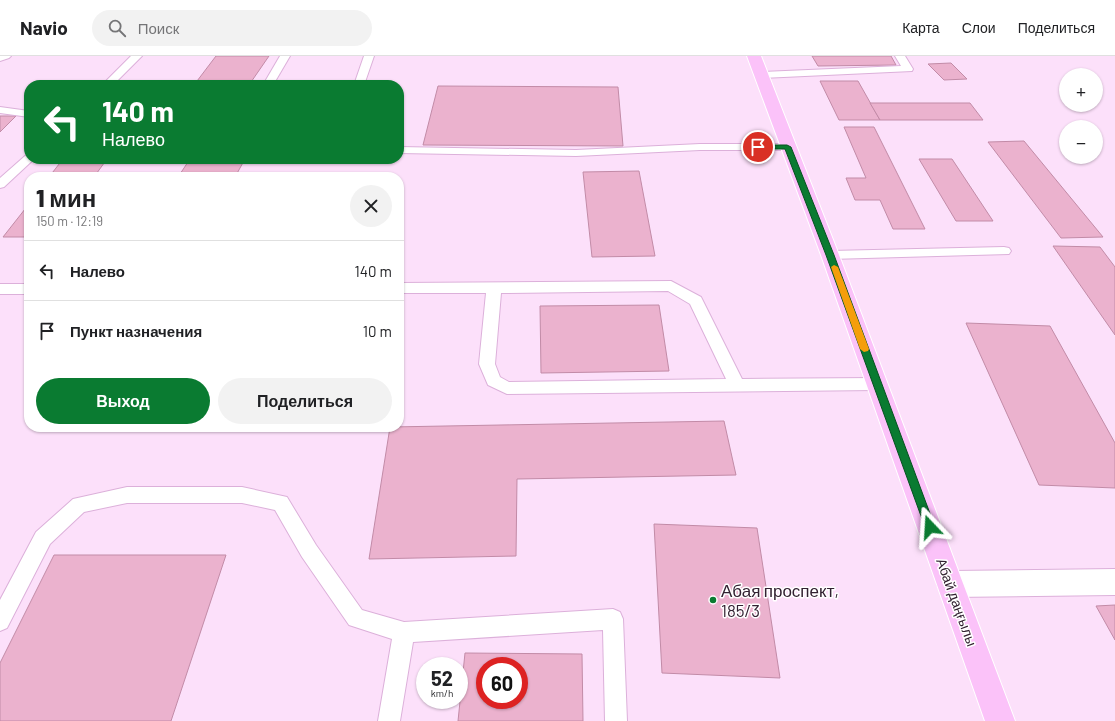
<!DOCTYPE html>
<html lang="ru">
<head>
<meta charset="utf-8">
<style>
  body { margin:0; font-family:Barlow,sans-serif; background:#f2f2f2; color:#202124; height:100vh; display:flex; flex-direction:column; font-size:15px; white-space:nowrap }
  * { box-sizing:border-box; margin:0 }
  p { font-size:13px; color:#757577 }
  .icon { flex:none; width:22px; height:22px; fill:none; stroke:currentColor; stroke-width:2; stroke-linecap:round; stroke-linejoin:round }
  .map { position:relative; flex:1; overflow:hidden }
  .panel { position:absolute; left:24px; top:116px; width:380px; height:260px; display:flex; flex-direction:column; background:#fff; border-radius:16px; box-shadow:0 1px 3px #0004 }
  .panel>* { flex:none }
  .top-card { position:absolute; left:24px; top:24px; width:380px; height:84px; border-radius:16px; box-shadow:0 1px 3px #0004; background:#0a7b31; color:#fff; overflow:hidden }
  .fabs { position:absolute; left:1059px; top:12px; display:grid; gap:8px }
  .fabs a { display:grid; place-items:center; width:44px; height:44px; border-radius:50%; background:#fff; box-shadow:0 1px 3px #0004; font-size:20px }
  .speed { position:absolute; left:416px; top:601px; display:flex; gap:8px; font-size:20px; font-weight:700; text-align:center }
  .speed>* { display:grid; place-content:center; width:52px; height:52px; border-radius:50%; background:#fff; box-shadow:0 1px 3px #0004; line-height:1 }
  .speed small { font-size:10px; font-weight:400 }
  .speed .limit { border:6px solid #d22; background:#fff; color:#111 }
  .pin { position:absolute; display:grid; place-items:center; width:34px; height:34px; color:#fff; margin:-17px; border:2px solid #fff; border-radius:50%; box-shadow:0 1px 4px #0007 }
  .me { position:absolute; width:44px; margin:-22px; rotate:340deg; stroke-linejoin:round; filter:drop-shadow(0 0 3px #0008) }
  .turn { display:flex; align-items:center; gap:14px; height:84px; padding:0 12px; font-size:18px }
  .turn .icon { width:52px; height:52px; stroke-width:2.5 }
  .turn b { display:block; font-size:28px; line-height:34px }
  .round { display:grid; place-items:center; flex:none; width:42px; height:42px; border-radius:21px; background:#f2f2f2 }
  .summary { display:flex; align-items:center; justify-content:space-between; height:68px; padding:0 12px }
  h1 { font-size:24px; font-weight:800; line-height:30px }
  .primary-button { display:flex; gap:8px; margin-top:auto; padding:8px 12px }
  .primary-button a { flex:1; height:46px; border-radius:24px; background:#0a7b31; color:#fff; font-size:16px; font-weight:800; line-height:46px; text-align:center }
  .primary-button a+a { background:#f2f2f2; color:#202124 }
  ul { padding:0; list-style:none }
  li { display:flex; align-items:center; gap:12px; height:60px; padding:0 12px; border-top:1px solid #e0e0e0 }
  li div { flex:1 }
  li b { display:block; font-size:15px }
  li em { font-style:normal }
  header { display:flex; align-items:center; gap:24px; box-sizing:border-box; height:56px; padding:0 20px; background:#fff; border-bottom:1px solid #e0e0e0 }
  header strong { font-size:19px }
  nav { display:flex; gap:22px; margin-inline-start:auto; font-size:14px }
  .search { width:280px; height:36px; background:#f2f2f2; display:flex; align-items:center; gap:10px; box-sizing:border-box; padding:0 14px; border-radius:22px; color:#757577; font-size:15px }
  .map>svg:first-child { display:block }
  .building { fill:#ebb2ce; stroke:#c28ba7; fill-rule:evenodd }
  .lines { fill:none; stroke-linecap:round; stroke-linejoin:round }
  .lane-casing { stroke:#dcb0da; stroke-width:2 }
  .street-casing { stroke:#dcb0da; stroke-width:2 }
  .primary-casing { stroke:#fff; stroke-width:2 }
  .lane { fill:#fff; fill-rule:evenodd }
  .street { fill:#fff; fill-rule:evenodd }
  .primary { fill:#fbc2f9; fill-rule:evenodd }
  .route { fill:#0a7b31; stroke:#065020 }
  .slow { fill:#f59e0b }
  .poi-dot { fill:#0a7b31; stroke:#fff; stroke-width:1.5 }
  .labels { text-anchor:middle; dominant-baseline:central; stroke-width:3; stroke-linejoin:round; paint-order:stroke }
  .street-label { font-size:14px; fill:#322131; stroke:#fff }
  .near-poi-label { font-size:17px; fill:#322131; stroke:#fff; text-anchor:start }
</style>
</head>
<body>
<header>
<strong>Navio</strong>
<div class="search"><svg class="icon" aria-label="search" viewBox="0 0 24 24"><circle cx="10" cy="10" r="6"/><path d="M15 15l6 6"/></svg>Поиск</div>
<nav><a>Карта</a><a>Слои</a><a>Поделиться</a></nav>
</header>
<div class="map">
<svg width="1115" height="665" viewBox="0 0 1115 665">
  <rect width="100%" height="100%" fill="#fce0fa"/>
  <g class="building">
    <polygon points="216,0 269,0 249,29 194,29"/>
    <polygon points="812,0 891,0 896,9 818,10"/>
    <polygon points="951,7 967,23 944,24 928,8"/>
    <polygon points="820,25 858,25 880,64 839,64"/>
    <polygon points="438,30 618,31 623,90 423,89"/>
    <polygon points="870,47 970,47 983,64 880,64"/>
    <polygon points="0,60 16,60 0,76"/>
    <polygon points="844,71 874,71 925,173 893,173 880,144 855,144 846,122 866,122"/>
    <polygon points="1024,85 1103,181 1061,182 988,86"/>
    <polygon points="63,103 107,103 94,121 49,121"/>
    <polygon points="190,103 245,103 235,121 178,121"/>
    <polygon points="919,103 952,103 993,165 956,165"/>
    <polygon points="639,115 655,200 592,201 583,116"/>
    <polygon points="29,148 29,181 3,181"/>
    <polygon points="1053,190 1100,191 1115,211 1115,279"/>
    <polygon points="659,249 669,315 541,317 540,250"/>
    <polygon points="966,267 1050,270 1115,387 1115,432 1039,429"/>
    <polygon points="724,365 736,419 517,423 516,500 369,503 390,371"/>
    <polygon points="654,468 757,472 780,622 662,617"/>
    <polygon points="54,499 226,499 171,665 0,665 0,607"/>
    <polygon points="1115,549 1115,584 1096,550"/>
    <path d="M465,597L582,598L583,665H458ZM485,610H519V644H485Z"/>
  </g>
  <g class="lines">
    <g class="lane-casing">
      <g id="lane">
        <polygon points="0,0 11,0 9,2 0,5"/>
        <polygon points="131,0 142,0 113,29 102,29"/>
        <polygon points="280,0 290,0 273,29 263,29"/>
        <polygon points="364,0 374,0 364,29 354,29"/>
        <polygon points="895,0 905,0 913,13 912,15 761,22 756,19 761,16 901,10"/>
        <polygon points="0,51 29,55 29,61 0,57"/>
        <polygon points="700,88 787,88 791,89 793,91 791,93 787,94 700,94 576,100 399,97 399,91 576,94"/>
        <polygon points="29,99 29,103 34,103 33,104 4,131 0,132 0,122 25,100"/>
        <polygon points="1004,191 1009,192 1011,195 1009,198 830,203 825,202 823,199 825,196 830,195"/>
        <path d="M671,225L701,241L742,323L877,322L883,324L885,328L883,332L877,334L507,338L488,329L479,308L486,237H399V227ZM668,235L690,248L726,323L509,326L500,321L495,308L501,237Z"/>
        <rect x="0" y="228" width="29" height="10"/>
        <polygon points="127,431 242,431 287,441 316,489 362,554 404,566 613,553 620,556 623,563 627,665 605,665 603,574 413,586 400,665 378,665 392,583 349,569 302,501 275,454 242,447 127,447 84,456 50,488 7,572 0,575 0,544 36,476 73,443"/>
      </g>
    </g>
    <g class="street-casing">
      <polygon id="street" points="1115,513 1115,539 951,541 941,537 937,528 941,519 951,515"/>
    </g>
    <g class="primary-casing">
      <polygon id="primary" points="747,0 761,0 839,199 1015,665 985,665 821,199"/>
    </g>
    <use href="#lane" class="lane"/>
    <use href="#street" class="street"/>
    <use href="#primary" class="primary"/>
  </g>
  <polygon class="route" points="787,89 791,91 834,199 935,471 934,475 930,476 926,475 925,471 826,199 785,93 758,93 755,91 758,89"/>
  <polygon class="slow" points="834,209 838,211 869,293 868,295 864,296 860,293 831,211"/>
  <circle class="poi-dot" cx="713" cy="544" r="4"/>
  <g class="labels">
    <g class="street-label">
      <text transform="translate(957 546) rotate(70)">Абай даңғылы</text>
    </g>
    <g class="near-poi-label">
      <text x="721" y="534">Абая проспект,<tspan x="721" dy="20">185/3</tspan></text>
    </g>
  </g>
</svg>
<div class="fabs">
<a>+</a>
<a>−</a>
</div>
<div class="speed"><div>52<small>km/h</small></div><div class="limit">60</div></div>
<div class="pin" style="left:758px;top:91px;background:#d93025"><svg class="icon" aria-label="arrive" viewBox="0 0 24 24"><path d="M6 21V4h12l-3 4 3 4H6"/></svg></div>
<svg class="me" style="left:930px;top:471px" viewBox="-20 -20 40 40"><path d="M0-17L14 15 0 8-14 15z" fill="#0a7b31" stroke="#fff" stroke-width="4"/></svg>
<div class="top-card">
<div class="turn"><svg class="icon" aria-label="left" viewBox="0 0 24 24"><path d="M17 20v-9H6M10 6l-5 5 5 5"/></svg><div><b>140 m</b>Налево</div></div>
</div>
<section class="panel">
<div class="summary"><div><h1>1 мин</h1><p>150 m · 12:19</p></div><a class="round"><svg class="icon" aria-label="close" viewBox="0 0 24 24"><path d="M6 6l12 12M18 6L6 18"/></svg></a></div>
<ul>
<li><svg class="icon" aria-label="left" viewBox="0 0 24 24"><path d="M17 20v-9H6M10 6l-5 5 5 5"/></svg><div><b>Налево</b></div><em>140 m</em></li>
<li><svg class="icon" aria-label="arrive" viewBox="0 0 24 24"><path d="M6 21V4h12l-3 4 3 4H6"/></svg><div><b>Пункт назначения</b></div><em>10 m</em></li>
</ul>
<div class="primary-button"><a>Выход</a><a>Поделиться</a></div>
</section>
</div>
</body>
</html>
